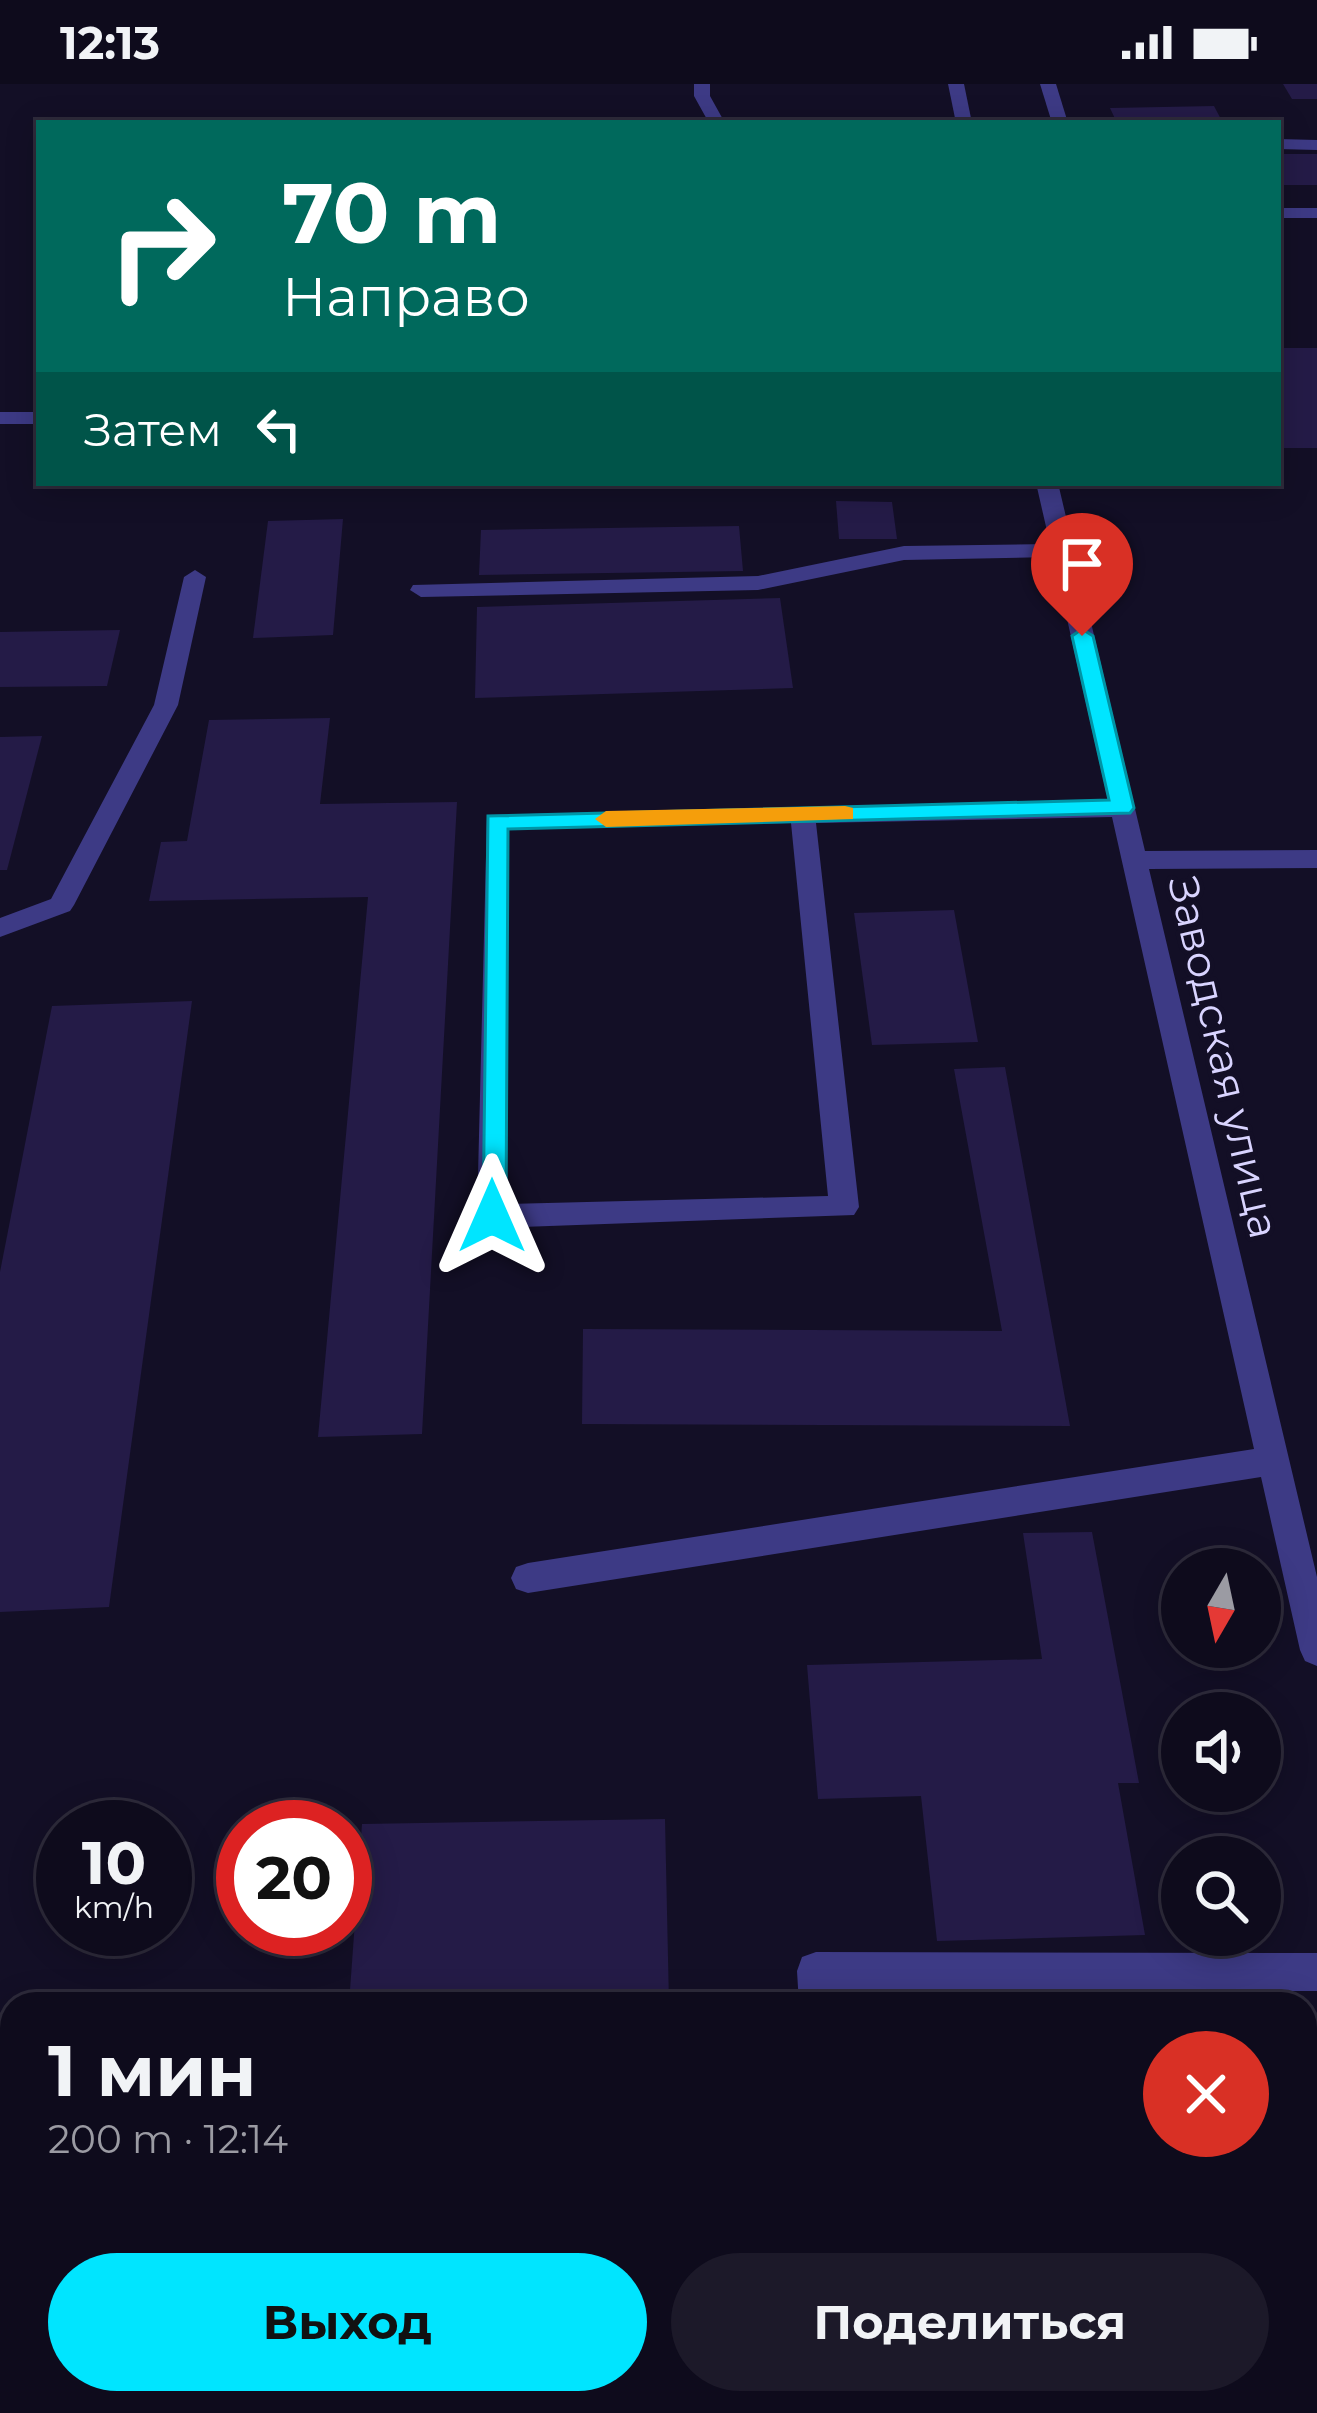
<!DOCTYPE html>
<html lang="ru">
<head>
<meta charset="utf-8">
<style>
  body { margin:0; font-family:Montserrat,sans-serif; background:#1c1929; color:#f1f3f6; height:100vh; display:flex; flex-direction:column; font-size:45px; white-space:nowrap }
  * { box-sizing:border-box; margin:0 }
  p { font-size:39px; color:#9b9ba3 }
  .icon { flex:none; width:66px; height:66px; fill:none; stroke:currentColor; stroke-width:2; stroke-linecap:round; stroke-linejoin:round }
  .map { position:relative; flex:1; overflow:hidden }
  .sheet { position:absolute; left:0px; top:1908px; width:1317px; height:423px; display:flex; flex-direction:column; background:#0e0b1c; border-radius:36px 36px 0 0; box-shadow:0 6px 30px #0003,0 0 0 3px #2e2b3b }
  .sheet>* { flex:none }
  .top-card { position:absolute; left:36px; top:36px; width:1245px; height:366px; border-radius:0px; box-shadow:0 6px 30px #0003,0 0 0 3px #2e2b3b; background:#00695c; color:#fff; overflow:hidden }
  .needle { width:78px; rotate:189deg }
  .controls { position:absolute; left:1161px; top:1464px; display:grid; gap:24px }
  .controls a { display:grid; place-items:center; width:120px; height:120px; border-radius:50%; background:#0e0b1c; box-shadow:0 6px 30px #0003,0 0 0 3px #2e2b3b; font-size:60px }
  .speed { position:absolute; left:36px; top:1716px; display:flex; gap:24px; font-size:60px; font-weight:700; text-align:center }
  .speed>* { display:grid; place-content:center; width:156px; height:156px; border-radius:50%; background:#0e0b1c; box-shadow:0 6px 30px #0003,0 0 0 3px #2e2b3b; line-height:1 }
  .speed small { font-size:30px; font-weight:400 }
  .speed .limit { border:18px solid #d22; background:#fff; color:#111 }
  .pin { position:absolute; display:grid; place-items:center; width:102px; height:102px; color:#fff; margin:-123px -51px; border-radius:50% 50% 50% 0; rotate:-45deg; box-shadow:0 0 12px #0007 }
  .pin .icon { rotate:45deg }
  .me { position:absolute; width:132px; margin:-66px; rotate:0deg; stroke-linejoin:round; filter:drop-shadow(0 0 9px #0008) }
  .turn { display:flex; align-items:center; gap:42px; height:252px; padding:0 48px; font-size:54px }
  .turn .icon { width:156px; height:156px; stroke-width:2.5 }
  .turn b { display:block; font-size:84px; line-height:102px }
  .then { display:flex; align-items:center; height:114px; padding:0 48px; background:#0003; gap:24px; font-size:45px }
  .round { display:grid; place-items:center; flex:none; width:126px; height:126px; border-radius:63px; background:#1c1929 }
  .summary { display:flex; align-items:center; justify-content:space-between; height:204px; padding:0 48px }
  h1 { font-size:72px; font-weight:700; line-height:90px }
  .primary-button { display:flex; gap:24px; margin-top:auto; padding:24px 48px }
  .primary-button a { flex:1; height:138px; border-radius:72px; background:#00e5ff; color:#111; font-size:48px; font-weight:700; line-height:138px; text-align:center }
  .primary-button a+a { background:#1c1929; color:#f1f3f6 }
  .status { display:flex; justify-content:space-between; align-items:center; height:84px; padding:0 60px; background:#0e0b1c; direction:ltr }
  .status svg { height:33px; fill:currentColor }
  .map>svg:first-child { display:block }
  .building { fill:#241b47 }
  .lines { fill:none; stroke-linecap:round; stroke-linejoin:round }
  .minor { fill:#3d3a85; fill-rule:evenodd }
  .route { fill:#00e5ff; stroke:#0095a6; stroke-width:3 }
  .slow { fill:#f59e0b }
  .labels { text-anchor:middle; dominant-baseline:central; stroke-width:9; stroke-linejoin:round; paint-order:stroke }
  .street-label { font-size:42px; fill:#d9d4ff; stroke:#130f26 }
</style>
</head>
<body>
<div class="status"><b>12:13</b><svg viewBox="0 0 49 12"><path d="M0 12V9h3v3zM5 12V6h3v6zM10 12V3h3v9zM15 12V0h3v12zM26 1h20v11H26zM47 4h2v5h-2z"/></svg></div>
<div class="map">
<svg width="1317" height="2329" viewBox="0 0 1317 2329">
  <rect width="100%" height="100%" fill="#130f26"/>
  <g class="building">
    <polygon points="1283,0 1317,0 1317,15 1292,15"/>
    <polygon points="1214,22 1223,39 1117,39 1110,24"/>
    <rect x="1278" y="70" width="39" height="31"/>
    <rect x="1278" y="264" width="39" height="100"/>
    <polygon points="836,417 892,418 897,455 839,455"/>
    <polygon points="343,435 333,551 253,554 268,437"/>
    <polygon points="739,442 743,487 479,491 481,446"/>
    <polygon points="780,514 793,604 475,614 477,523"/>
    <polygon points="120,546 107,602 0,603 0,548"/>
    <polygon points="330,634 320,720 457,718 422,1350 318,1353 368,813 149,817 161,758 187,757 209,636"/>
    <polygon points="42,652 7,786 0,786 0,653"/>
    <polygon points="954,826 978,958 872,961 854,829"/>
    <polygon points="192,917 109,1523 0,1528 0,1188 52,922"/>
    <polygon points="1005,983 1070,1342 582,1340 583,1245 1002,1247 954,985"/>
    <polygon points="1092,1448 1139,1699 1118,1699 1145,1851 937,1857 921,1712 818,1715 807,1581 1042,1575 1023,1449"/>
    <polygon points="665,1735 669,1920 349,1920 362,1740"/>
    <polygon points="320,2319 679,2319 679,2329 319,2329"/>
  </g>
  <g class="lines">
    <g class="minor">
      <polygon points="694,0 710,0 710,12 725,39 709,39 694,12"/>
      <polygon points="948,0 964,0 972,39 956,39"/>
      <polygon points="1040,0 1056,0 1068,39 1052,39"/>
      <polygon points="1278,55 1317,56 1317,66 1278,65"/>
      <rect x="1278" y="124" width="39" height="10"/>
      <rect x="0" y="328" width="39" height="12"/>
      <path d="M1036,399H1058L1145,767L1317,766V784L1149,785L1317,1493V1582L1305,1577L1300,1566L1261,1393L528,1509L516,1505L511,1494L516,1483L528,1479L1254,1365L1112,733L816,739L859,1123L854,1131L492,1144L482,1140L477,1132L487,731L1108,716L1053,473L904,476L758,506L421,513L410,506L413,501L758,492L904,462L1050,460ZM791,739L828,1112L507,1120L508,745Z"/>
      <polygon points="195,486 206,493 178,621 74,821 70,827 0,853 0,834 51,815 154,621 184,493"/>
      <polygon points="816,1868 1317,1869 1317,1907 836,1906 837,1920 799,1920 797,1887 802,1873"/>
    </g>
  </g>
  <polygon class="route" points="1082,545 1093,552 1134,724 1130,729 508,745 506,1132 502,1140 483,1140 488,732 1109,716 1072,552"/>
  <polygon class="slow" points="845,722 853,724 853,735 606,743 595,735 606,727"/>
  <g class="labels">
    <g class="street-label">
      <text transform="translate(1224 973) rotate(77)">Заводская улица</text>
    </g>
  </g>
</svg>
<div class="controls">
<a><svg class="needle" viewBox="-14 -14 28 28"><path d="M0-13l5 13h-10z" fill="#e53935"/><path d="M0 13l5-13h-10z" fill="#9b9ba3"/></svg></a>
<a><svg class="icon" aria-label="sound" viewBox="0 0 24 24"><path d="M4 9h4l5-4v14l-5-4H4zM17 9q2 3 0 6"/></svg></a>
<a><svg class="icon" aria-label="search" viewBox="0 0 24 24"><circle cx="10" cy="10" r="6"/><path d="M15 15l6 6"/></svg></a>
</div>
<div class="speed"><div>10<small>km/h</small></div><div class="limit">20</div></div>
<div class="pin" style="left:1082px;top:552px;background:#d93025"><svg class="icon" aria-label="arrive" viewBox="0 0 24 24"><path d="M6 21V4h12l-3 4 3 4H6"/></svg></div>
<svg class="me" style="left:492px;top:1132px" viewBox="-20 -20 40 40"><path d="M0-17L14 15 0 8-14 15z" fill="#00e5ff" stroke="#fff" stroke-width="4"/></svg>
<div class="top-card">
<div class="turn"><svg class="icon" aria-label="right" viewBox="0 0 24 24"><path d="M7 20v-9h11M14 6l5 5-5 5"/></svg><div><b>70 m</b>Направо</div></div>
<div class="then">Затем<svg class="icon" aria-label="left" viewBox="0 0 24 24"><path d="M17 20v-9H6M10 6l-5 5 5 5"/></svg></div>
</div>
<section class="sheet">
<div class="summary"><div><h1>1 мин</h1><p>200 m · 12:14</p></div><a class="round" style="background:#d93025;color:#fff"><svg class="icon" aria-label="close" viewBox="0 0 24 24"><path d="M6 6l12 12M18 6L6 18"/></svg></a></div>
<div class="primary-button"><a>Выход</a><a>Поделиться</a></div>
</section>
</div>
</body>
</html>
